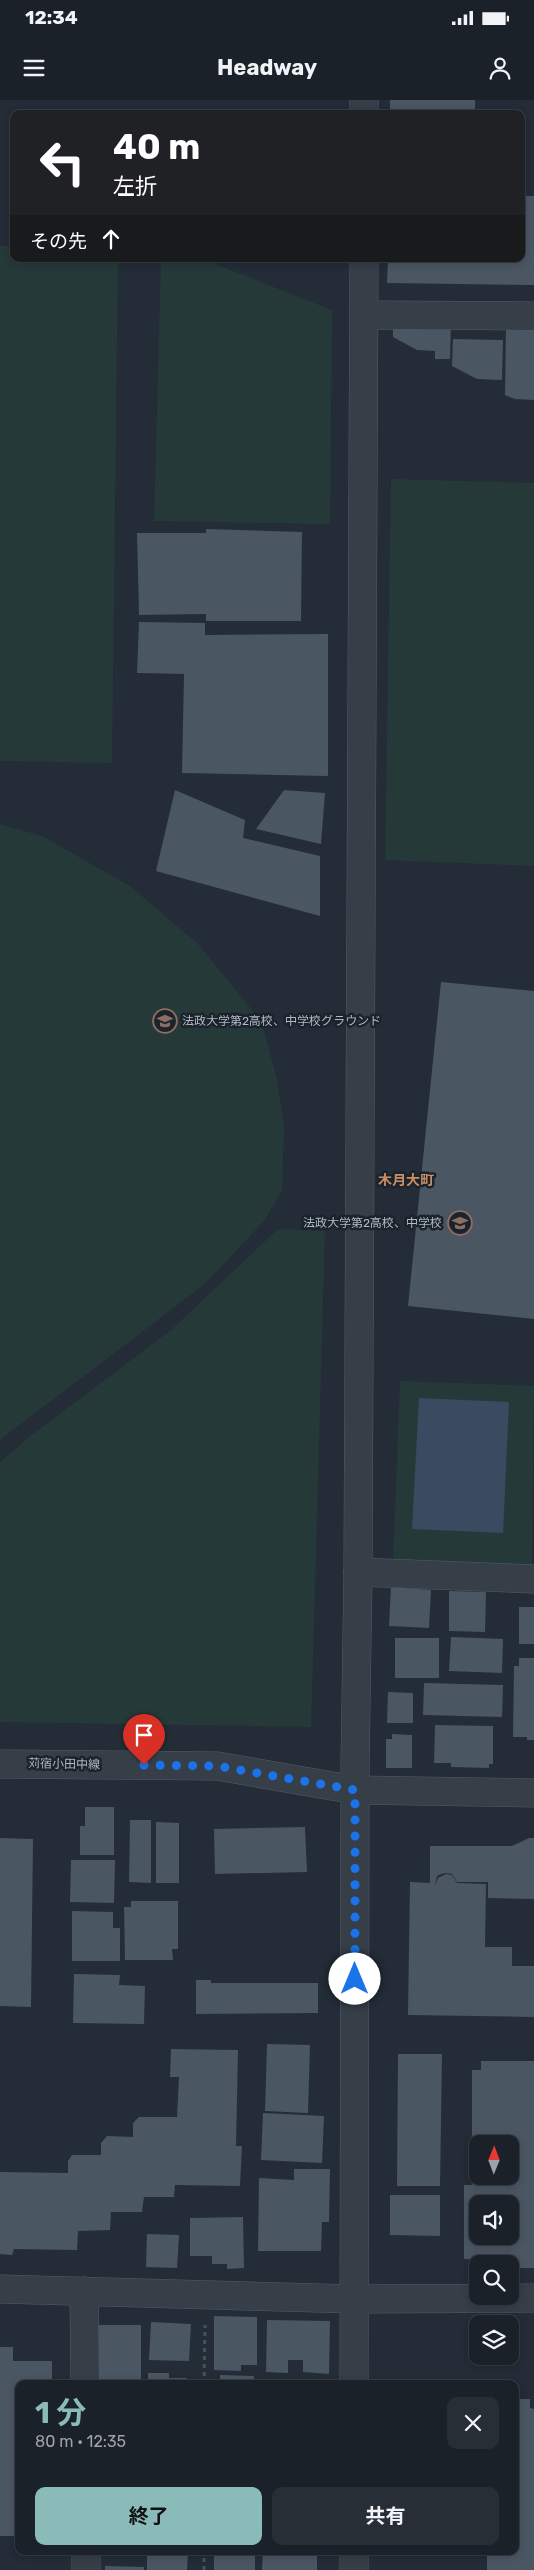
<!DOCTYPE html>
<html lang="ja">
<head>
<meta charset="utf-8">
<style>
  body { margin:0; font-family:Rubik,"Noto Sans JP",sans-serif; background:#272e35; color:#f1f3f6; height:100vh; display:flex; flex-direction:column; font-size:19px; white-space:nowrap }
  * { box-sizing:border-box; margin:0 }
  p { font-size:16px; color:#9fa3a8 }
  .icon { flex:none; width:28px; height:28px; fill:none; stroke:currentColor; stroke-width:2; stroke-linecap:round; stroke-linejoin:round }
  .map { position:relative; flex:1; overflow:hidden }
  .panel { position:absolute; left:15px; top:2280px; width:504px; height:175px; display:flex; flex-direction:column; background:#1a2129; border-radius:10px; box-shadow:0 2px 8px #0003,0 0 0 1px #383e46 }
  .panel>* { flex:none }
  .top-card { position:absolute; left:10px; top:10px; width:515px; height:152px; border-radius:10px; box-shadow:0 2px 8px #0003,0 0 0 1px #383e46; background:#202124; color:#fff; overflow:hidden }
  .needle { width:32px; rotate:1deg }
  .tools { position:absolute; left:469px; top:2035px; display:grid; gap:10px }
  .tools a { display:grid; place-items:center; width:50px; height:50px; border-radius:10px; background:#1a2129; box-shadow:0 2px 8px #0003,0 0 0 1px #383e46; font-size:25px }
  .pin { position:absolute; display:grid; place-items:center; width:42px; height:42px; color:#fff; margin:-51px -21px; border-radius:50% 50% 50% 0; rotate:-45deg; box-shadow:0 0 5px #0007 }
  .pin .icon { rotate:45deg }
  .me { position:absolute; width:55px; margin:-28px; rotate:0deg; stroke-linejoin:round; filter:drop-shadow(0 0 4px #0008) }
  .turn { display:flex; align-items:center; gap:18px; height:105px; padding:0 20px; font-size:22px }
  .turn .icon { width:65px; height:65px; stroke-width:2.5 }
  .turn b { display:block; font-size:35px; line-height:42px }
  .then { display:flex; align-items:center; height:48px; padding:0 20px; background:#0003; gap:10px; font-size:19px }
  .round { display:grid; place-items:center; flex:none; width:52px; height:52px; border-radius:10px; background:#272e35 }
  .headline { display:flex; align-items:center; justify-content:space-between; height:85px; padding:0 20px }
  h1 { font-size:30px; font-weight:700; line-height:38px; color:#8bbbb9 }
  .cta { display:flex; gap:10px; margin-top:auto; padding:10px 20px }
  .cta a { flex:1; height:58px; border-radius:10px; background:#8bbbb9; color:#111; font-size:20px; font-weight:700; line-height:58px; text-align:center }
  .cta a+a { background:#272e35; color:#f1f3f6 }
  .status { display:flex; justify-content:space-between; align-items:center; height:35px; padding:0 25px; background:#1a2129; direction:ltr }
  .status svg { height:14px; fill:currentColor }
  header { display:flex; justify-content:space-between; align-items:center; height:65px; padding:0 20px; background:#1a2129; font-size:22px; font-weight:700 }
  .map>svg:first-child { display:block }
  .green { fill:#263939 }
  .water { fill:#394b60 }
  .building { fill:#4b5663; fill-rule:evenodd }
  .lines { fill:none; stroke-linecap:round; stroke-linejoin:round }
  .minor-casing { stroke:#545c66; stroke-width:29 }
  .path { stroke:#425456; stroke-width:3; stroke-dasharray:4 4; stroke-linecap:butt }
  .minor { stroke:#363e48; stroke-width:28 }
  .route { stroke:#1a73e8; stroke-width:9; stroke-dasharray:0 16.2 }
  .labels { text-anchor:middle; dominant-baseline:central; stroke-width:5; stroke-linejoin:round; paint-order:stroke }
  .poi-label { font-size:12px; fill:#b1b9c4; stroke:#1b232d; text-anchor:start }
  .street-label { font-size:12px; fill:#b1b9c4; stroke:#1b232d }
  .neighbourhood-label { font-size:14px; font-weight:bold; fill:#cb8e65; stroke:#1b232d }
</style>
</head>
<body>
<div class="status"><b>12:34</b><svg viewBox="0 0 49 12"><path d="M0 12V9h3v3zM5 12V6h3v6zM10 12V3h3v9zM15 12V0h3v12zM26 1h20v11H26zM47 4h2v5h-2z"/></svg></div>
<header><svg class="icon" aria-label="menu" viewBox="0 0 24 24"><path d="M4 6h16M4 12h16M4 18h16"/></svg>Headway<svg class="icon" aria-label="person" viewBox="0 0 24 24"><circle cx="12" cy="8" r="4"/><path d="M4 21q1-7 8-7t8 7"/></svg></header>
<div class="map">
<svg width="534" height="2470" viewBox="0 0 534 2470">
  <rect width="100%" height="100%" fill="#232c37"/>
  <g class="green">
    <polygon points="0,146 14,146 14,159 118,159 112,663 0,661"/>
    <polygon points="161,159 203,159 332,210 330,424 154,421"/>
    <polygon points="391,379 534,383 534,766 385,760"/>
    <polygon points="0,724 42,736 130,786 198,844 261,921 277,979 284,1027 282,1090 265,1120 205,1184 0,1340"/>
    <polygon points="278,1129 325,1131 311,1627 0,1622 0,1362 29,1337 172,1229"/>
    <polygon points="400,1281 534,1286 532,1466 393,1461"/>
  </g>
  <polygon class="water" points="419,1298 509,1302 503,1433 412,1429"/>
  <g class="building">
    <rect x="390" y="0" width="85" height="14"/>
    <polygon points="521,96 534,96 534,185 387,183 388,159 521,159"/>
    <polygon points="393,221 451,222 450,259 435,259 435,251 417,250 393,237"/>
    <polygon points="506,224 534,225 534,300 515,299 505,295"/>
    <polygon points="453,239 503,240 502,280 477,279 452,266"/>
    <polygon points="206,429 302,432 301,521 206,521 206,514 139,515 137,433 206,433"/>
    <polygon points="139,522 205,523 205,535 328,534 328,676 182,673 184,574 137,573"/>
    <polygon points="175,690 245,720 243,738 320,756 320,816 156,771"/>
    <polygon points="284,690 325,693 321,744 256,729"/>
    <polygon points="441,882 534,891 534,1219 408,1206"/>
    <polygon points="391,1487 431,1490 429,1528 389,1526"/>
    <polygon points="449,1491 486,1492 485,1532 449,1531"/>
    <rect x="519" y="1507" width="15" height="37"/>
    <polygon points="451,1537 503,1539 502,1573 449,1571"/>
    <rect x="395" y="1538" width="44" height="40"/>
    <polygon points="519,1558 534,1558 534,1640 527,1640 527,1637 513,1637 514,1566 519,1566"/>
    <polygon points="424,1583 503,1585 502,1617 423,1615"/>
    <polygon points="388,1592 413,1593 413,1623 387,1623"/>
    <polygon points="435,1625 493,1626 493,1664 489,1664 489,1668 451,1667 451,1663 434,1663"/>
    <polygon points="392,1634 412,1635 412,1668 386,1668 386,1639 392,1639"/>
    <polygon points="85,1707 114,1707 114,1755 80,1755 80,1726 85,1726"/>
    <polygon points="130,1720 151,1720 151,1783 129,1782"/>
    <polygon points="156,1722 179,1723 179,1783 156,1783"/>
    <polygon points="305,1727 307,1772 215,1774 214,1729"/>
    <polygon points="0,1738 33,1739 31,1907 0,1906"/>
    <polygon points="529,1738 534,1738 534,1799 488,1798 488,1782 457,1782 452,1774 446,1773 441,1774 437,1776 435,1786 438,1778 446,1774 452,1775 457,1783 486,1784 485,1847 512,1847 512,1866 534,1866 534,1917 408,1915 410,1782 430,1783 430,1746 512,1746"/>
    <polygon points="71,1760 115,1760 114,1803 70,1802"/>
    <polygon points="131,1801 178,1801 178,1849 172,1849 173,1860 125,1860 124,1807 131,1807"/>
    <polygon points="72,1811 113,1812 113,1828 120,1828 120,1861 72,1861"/>
    <polygon points="74,1874 120,1875 119,1885 145,1886 144,1924 73,1923"/>
    <polygon points="196,1880 211,1880 211,1883 318,1883 318,1913 196,1914"/>
    <polygon points="267,1944 310,1945 308,2013 265,2011"/>
    <polygon points="171,1949 238,1950 236,2046 242,2046 240,2086 175,2085 174,2097 144,2097 142,2112 111,2112 110,2130 78,2131 77,2150 14,2149 12,2155 0,2154 0,2072 68,2073 68,2061 72,2055 101,2055 101,2043 107,2036 133,2037 133,2023 139,2017 177,2017 179,1977 170,1977"/>
    <polygon points="398,1954 442,1954 440,2086 397,2086"/>
    <path d="M481,1961H534V2168H510V2164H478V2167H475V2159H464V2085H472V1970H481ZM478,2044H510V2076H478ZM478,2104H510V2136H478Z"/>
    <polygon points="263,2013 324,2016 322,2063 261,2060"/>
    <polygon points="294,2069 330,2069 329,2122 322,2122 321,2151 258,2151 259,2078 294,2080"/>
    <polygon points="390,2095 440,2095 440,2136 390,2135"/>
    <polygon points="243,2117 244,2168 227,2169 227,2164 212,2164 212,2156 190,2156 190,2118"/>
    <polygon points="147,2134 179,2135 177,2168 146,2167"/>
    <polygon points="214,2216 257,2217 257,2265 241,2265 241,2271 214,2270"/>
    <polygon points="267,2220 330,2221 329,2274 303,2272 303,2260 288,2260 288,2273 266,2272"/>
    <polygon points="151,2222 191,2224 189,2261 149,2260"/>
    <rect x="98" y="2225" width="43" height="59"/>
    <polygon points="0,2247 13,2247 13,2261 52,2261 52,2284 19,2284 19,2436 0,2436"/>
    <polygon points="148,2273 169,2273 169,2278 187,2278 186,2284 148,2284"/>
    <polygon points="220,2275 254,2276 254,2284 220,2284"/>
    <polygon points="515,2299 530,2299 530,2308 534,2309 534,2470 487,2470 487,2451 515,2451"/>
    <polygon points="147,2451 188,2451 187,2470 147,2470"/>
    <rect x="214" y="2451" width="41" height="19"/>
    <polygon points="263,2451 317,2451 317,2470 262,2470"/>
    <polygon points="105,2466 144,2467 144,2470 105,2470"/>
  </g>
  <g class="lines">
    <g class="minor-casing">
      <g id="minor">
        <polyline points="364,0 364,14"/>
        <polyline points="365,215 534,216"/>
        <polyline points="358,1472 534,1479"/>
        <polyline points="0,1664 217,1666 355,1690 534,1693"/>
        <polyline points="0,2189 354,2199 534,2198"/>
        <polyline points="84,2191 85,2284"/>
        <polyline points="354,2284 355,1667 358,1472 364,159"/>
        <polyline points="86,2451 86,2470"/>
        <polyline points="354,2470 354,2451"/>
      </g>
    </g>
    <g class="path">
      <polyline points="204,2284 205,2225"/>
      <polyline points="204,2470 204,2451"/>
    </g>
    <use href="#minor" class="minor"/>
  </g>
  <g class="lines">
    <polyline class="route" points="144,1665 217,1666 355,1690 355,1879"/>
  </g>
  <defs>
    <g id="school-ring" transform="scale(1.25)"><circle r="9.5" fill="#1b232d" stroke="#8d6e63" stroke-width="1.5"/><path d="M0-5L7-2L0 1L-7-2ZM-4 1L0 2.5L4 1V4Q0 6-4 4Z" fill="#8d6e63"/></g>
  </defs>
  <g fill-rule="evenodd">
    <use href="#school-ring" x="165" y="921"/>
    <use href="#school-ring" x="460" y="1123"/>
  </g>
  <g class="labels">
    <g class="poi-label">
      <text x="182" y="921">法政大学第2高校、中学校グラウンド</text>
      <text x="442" y="1123" text-anchor="end">法政大学第2高校、中学校</text>
    </g>
    <g class="street-label">
      <text transform="translate(64 1664) rotate(1)">苅宿小田中線</text>
    </g>
    <g class="neighbourhood-label">
      <text x="406" y="1080">木月大町</text>
    </g>
  </g>
</svg>
<div class="tools">
<a><svg class="needle" viewBox="-14 -14 28 28"><path d="M0-13l5 13h-10z" fill="#e53935"/><path d="M0 13l5-13h-10z" fill="#9fa3a8"/></svg></a>
<a><svg class="icon" aria-label="sound" viewBox="0 0 24 24"><path d="M4 9h4l5-4v14l-5-4H4zM17 9q2 3 0 6"/></svg></a>
<a><svg class="icon" aria-label="search" viewBox="0 0 24 24"><circle cx="10" cy="10" r="6"/><path d="M15 15l6 6"/></svg></a>
<a><svg class="icon" aria-label="layers" viewBox="0 0 24 24"><path d="M12 4l9 5-9 5-9-5zM3 14l9 5 9-5"/></svg></a>
</div>
<div class="pin" style="left:144px;top:1665px;background:#d93025"><svg class="icon" aria-label="arrive" viewBox="0 0 24 24"><path d="M6 21V4h12l-3 4 3 4H6"/></svg></div>
<svg class="me" style="left:355px;top:1879px" viewBox="-20 -20 40 40"><circle r="19" fill="#fff"/><path d="M0-13L10 11 0 6-10 11z" fill="#1a73e8"/></svg>
<div class="top-card">
<div class="turn"><svg class="icon" aria-label="left" viewBox="0 0 24 24"><path d="M17 20v-9H6M10 6l-5 5 5 5"/></svg><div><b>40 m</b>左折</div></div>
<div class="then">その先<svg class="icon" aria-label="ahead" viewBox="0 0 24 24"><path d="M12 20V5M6 11l6-6 6 6"/></svg></div>
</div>
<section class="panel">
<div class="headline"><div><h1>1 分</h1><p>80 m · 12:35</p></div><a class="round"><svg class="icon" aria-label="close" viewBox="0 0 24 24"><path d="M6 6l12 12M18 6L6 18"/></svg></a></div>
<div class="cta"><a>終了</a><a>共有</a></div>
</section>
</div>
</body>
</html>
